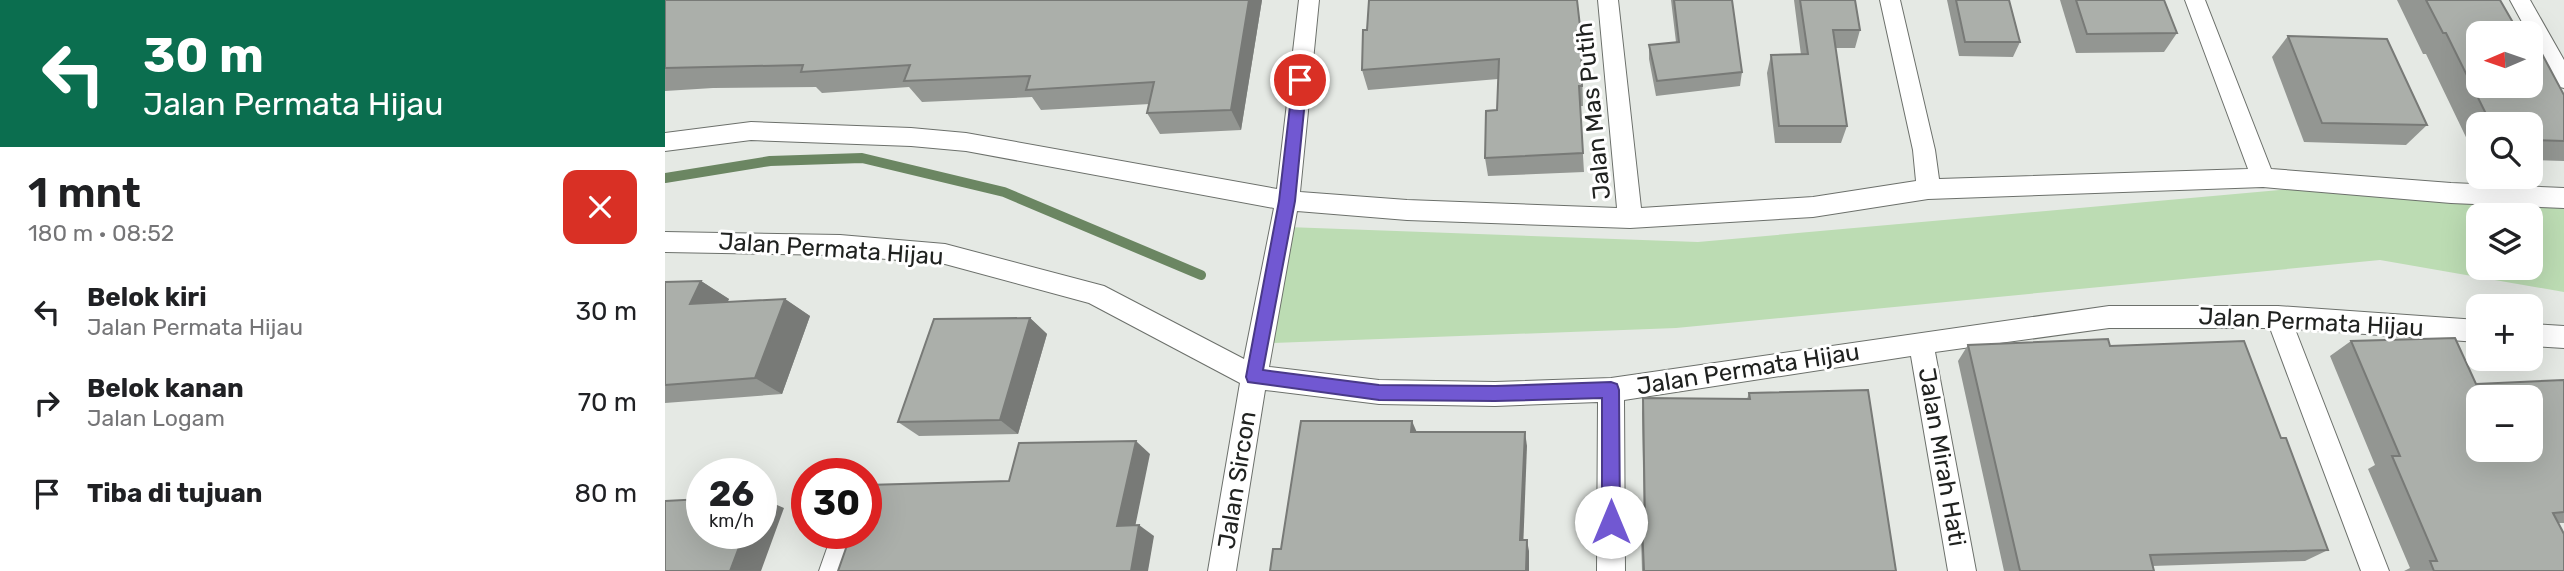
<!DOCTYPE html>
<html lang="id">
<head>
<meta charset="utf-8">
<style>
  body { margin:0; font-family:Rubik,sans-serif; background:#f6f6f6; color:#202124; height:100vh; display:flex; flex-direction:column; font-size:26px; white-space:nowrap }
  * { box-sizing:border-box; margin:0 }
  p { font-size:23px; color:#757577 }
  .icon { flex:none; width:38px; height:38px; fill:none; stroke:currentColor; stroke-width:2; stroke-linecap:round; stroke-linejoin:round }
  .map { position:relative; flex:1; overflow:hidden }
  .side { display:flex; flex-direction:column; background:#fff; width:665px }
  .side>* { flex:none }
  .hud { background:#0b6e4f; color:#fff; overflow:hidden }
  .needle { width:46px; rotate:268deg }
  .fabs { position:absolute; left:1801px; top:21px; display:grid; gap:14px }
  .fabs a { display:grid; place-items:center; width:77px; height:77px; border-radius:14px; background:#fff; box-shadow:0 7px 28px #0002; font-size:35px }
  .speed { position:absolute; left:21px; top:458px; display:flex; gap:14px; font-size:35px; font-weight:700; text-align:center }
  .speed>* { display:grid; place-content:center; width:91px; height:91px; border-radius:50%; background:#fff; box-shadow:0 7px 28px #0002; line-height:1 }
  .speed small { font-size:18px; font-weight:400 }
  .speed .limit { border:10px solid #d22; background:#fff; color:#111 }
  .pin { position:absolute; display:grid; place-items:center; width:60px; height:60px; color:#fff; margin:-30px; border:4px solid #fff; border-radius:50%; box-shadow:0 2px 7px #0007 }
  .me { position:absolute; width:77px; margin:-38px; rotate:0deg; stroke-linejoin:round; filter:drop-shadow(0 0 5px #0008) }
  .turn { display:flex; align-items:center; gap:24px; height:147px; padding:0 28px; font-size:32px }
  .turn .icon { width:91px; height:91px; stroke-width:2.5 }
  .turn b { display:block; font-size:49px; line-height:60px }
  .round { display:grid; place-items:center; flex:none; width:74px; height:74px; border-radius:14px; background:#f6f6f6 }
  .head { display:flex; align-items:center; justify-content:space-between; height:119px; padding:0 28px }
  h1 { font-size:42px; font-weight:600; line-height:52px }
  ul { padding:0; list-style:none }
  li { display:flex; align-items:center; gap:21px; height:91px; padding:0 28px }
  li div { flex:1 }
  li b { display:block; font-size:26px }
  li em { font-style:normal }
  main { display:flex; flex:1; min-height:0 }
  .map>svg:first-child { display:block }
  .green { fill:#bcdcb3; fill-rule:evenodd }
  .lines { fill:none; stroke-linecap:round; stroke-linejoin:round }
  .stream { stroke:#6b8662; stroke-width:10 }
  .minor-casing { stroke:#6c706b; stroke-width:2 }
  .minor { fill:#fff; fill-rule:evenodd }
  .wall { fill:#939692 }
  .shaded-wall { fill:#787a77 }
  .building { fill:#abafaa; stroke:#787a77; stroke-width:2; fill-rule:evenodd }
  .route { fill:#7158d2; stroke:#493988; stroke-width:2 }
  .labels { text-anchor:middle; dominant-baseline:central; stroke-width:6; stroke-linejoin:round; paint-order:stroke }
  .street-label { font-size:24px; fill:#202220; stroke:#fff }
</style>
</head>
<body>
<main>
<section class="side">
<div class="hud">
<div class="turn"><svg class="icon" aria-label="left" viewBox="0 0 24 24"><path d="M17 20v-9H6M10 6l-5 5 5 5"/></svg><div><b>30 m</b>Jalan Permata Hijau</div></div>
</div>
<div class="head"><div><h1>1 mnt</h1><p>180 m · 08:52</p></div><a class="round" style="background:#d93025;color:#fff"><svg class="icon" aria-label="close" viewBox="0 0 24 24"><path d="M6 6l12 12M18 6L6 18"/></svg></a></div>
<ul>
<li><svg class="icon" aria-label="left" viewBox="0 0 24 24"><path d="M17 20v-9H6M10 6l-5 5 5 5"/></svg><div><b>Belok kiri</b><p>Jalan Permata Hijau</p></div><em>30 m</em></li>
<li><svg class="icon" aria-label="right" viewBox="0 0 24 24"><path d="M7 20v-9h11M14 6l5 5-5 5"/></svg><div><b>Belok kanan</b><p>Jalan Logam</p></div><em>70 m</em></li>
<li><svg class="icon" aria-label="arrive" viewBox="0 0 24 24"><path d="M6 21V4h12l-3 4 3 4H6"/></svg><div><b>Tiba di tujuan</b></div><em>80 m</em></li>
</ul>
</section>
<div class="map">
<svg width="1899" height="571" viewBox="0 0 1899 571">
  <rect width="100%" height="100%" fill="#e5e9e4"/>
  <path class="green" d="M1637,188L1899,205V292L1715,260L1011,328L608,343L622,227L1033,242ZM1813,215H1866V268H1813Z"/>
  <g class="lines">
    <polyline class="stream" points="0,178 105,161 197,158 339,192 536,275"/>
    <g class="minor-casing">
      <g id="minor">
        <polygon points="634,0 654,0 635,192 742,200 952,208 933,0 953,0 976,208 1148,197 1251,181 1248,150 1215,0 1235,0 1270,150 1274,179 1583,169 1520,0 1540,0 1606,169 1786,183 1899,188 1899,208 1786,203 1598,187 1263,199 1148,217 965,228 742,220 632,211 604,367 714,380 830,382 946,378 1444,306 1613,306 1813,320 1813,342 1630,329 1724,571 1696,571 1605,328 1444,328 1270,352 1311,571 1283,571 1246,356 959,400 960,571 932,571 933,402 830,406 714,404 600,390 571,571 543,571 575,383 424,303 280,264 175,255 0,252 0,232 175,235 280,244 439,286 579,359 609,208 301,151 246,146 86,140 0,151 0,133 86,122 246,128 301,133 612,189"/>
        <polygon points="1845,0 1865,0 1899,60 1899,88 1891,86 1866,38 1866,33 1863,33"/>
        <polygon points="1866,324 1899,326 1899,348 1866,346"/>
        <polygon points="167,534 195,534 182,571 154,571"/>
      </g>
    </g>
    <use href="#minor" class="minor"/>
  </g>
  <g class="wall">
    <polygon points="0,0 597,0 576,130 495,134 482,113 485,104 376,110 367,97 257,102 244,87 157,93 151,87 48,88 0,91"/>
    <polygon points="1006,0 1067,0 1077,72 1075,86 991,96 984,59 984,45 1011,42"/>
    <polygon points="1129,0 1190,0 1195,30 1190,48 1170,48 1182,126 1176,143 1110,143 1102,73 1106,55 1136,55"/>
    <polygon points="1282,0 1344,0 1355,42 1348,57 1294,56"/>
    <polygon points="1395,0 1499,0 1512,33 1499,52 1411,53"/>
    <polygon points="1732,0 1835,0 1813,33 1899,95 1899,161 1866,160 1866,124 1813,124 1813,159 1811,158 1761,54 1758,54"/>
    <polygon points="916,35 918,106 915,106 919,172 823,176 820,158 832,110 833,79 703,90 697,70"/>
    <polygon points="1623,36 1762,125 1741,145 1639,142 1607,57"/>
    <polygon points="36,281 64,299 62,302 120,299 145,316 117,394 0,403 0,282"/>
    <polygon points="365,318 382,334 353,434 254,436 233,422"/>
    <polygon points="1686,341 1811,384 1899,380 1899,523 1893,523 1899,571 1739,571 1745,568 1703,469 1710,465 1665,356"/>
    <polygon points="1303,345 1445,346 1616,438 1663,550 1640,561 1487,566 1489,571 1339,571 1293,361"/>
    <polygon points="1084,393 1231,571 977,571 976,536 977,525 979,524 977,413 978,398 1082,399"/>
  </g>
  <g class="shaded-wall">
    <polygon points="584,0 597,0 576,130 566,110"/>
    <polygon points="36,281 64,299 54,322 25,304"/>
    <polygon points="120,299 145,316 117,394 90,378"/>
    <polygon points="365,318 382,334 353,434 335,420"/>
    <polygon points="747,421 753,435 746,432"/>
    <polygon points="860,432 862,446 858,551 855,540"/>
    <polygon points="471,441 485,454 468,537 452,526"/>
    <polygon points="96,498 119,508 96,571 65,571 79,534 96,534"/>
    <polygon points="474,525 489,536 483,571 466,571"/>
    <polygon points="862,540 864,551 864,571 861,571"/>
  </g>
  <g class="building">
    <polygon points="0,0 584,0 566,110 482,113 489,82 361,90 365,76 239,81 245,65 136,72 138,65 0,68"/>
    <polygon points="704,0 912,0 916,35 917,86 914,86 918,153 820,158 821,111 832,110 834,59 697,70 698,30 702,30"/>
    <polygon points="1009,0 1067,0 1077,72 992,81 984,45 1014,42"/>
    <polygon points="1135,0 1190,0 1195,30 1168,30 1182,126 1114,126 1106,55 1143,54"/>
    <polygon points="1291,0 1344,0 1355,42 1300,42"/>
    <polygon points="1411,0 1499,0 1512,33 1422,34"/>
    <polygon points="1761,0 1835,0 1854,33 1813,33 1813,86 1866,86 1866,52 1876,52 1899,95 1899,141 1866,140 1866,124 1826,124 1781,33 1778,33"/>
    <polygon points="1623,36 1722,39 1762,125 1657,123"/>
    <polygon points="36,281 25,304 120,299 90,378 0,385 0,282"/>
    <polygon points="365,318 335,420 233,422 269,319"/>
    <path d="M1790,338L1811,384L1899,380V512L1888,513L1899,534V571H1769L1765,561H1772L1727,456H1735L1686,341ZM1813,397H1866V450H1813Z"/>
    <polygon points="1443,339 1445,346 1579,341 1616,438 1621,438 1663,550 1485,555 1489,571 1355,571 1303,345"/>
    <polygon points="1203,390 1231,571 979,571 977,525 980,524 978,398 1085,399 1084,393"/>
    <polygon points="636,421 747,421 746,432 860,432 855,540 862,540 861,571 605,571 608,549 616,549"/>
    <polygon points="471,441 452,526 474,525 466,571 173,571 186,534 201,534 202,485 344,481 354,443"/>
    <polygon points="37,499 37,534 79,534 65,571 0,571 0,501"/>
  </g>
  <polygon class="route" points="635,75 642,80 630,201 598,370 714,385 830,386 946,382 952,384 954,390 955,522 952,528 946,530 940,528 937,522 937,398 830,401 714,400 583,382 581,377 614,201 628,80"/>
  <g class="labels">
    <g class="street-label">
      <text transform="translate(928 111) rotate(-96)">Jalan Mas Putih</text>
      <text transform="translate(166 249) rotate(4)">Jalan Permata Hijau</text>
      <text transform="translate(1646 322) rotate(3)">Jalan Permata Hijau</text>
      <text transform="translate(1083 369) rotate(-9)">Jalan Permata Hijau</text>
      <text transform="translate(1277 457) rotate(80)">Jalan Mirah Hati</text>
      <text transform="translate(572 480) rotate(-81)">Jalan Sircon</text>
    </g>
  </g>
</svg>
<div class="fabs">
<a><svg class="needle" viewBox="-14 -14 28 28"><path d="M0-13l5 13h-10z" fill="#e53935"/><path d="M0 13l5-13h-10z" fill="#757577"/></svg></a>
<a><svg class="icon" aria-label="search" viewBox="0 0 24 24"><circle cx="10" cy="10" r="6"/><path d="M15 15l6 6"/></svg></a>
<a><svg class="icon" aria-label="layers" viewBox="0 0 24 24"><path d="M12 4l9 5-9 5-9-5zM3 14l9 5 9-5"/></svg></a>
<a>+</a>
<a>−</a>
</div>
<div class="speed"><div>26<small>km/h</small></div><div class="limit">30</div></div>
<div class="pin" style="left:635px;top:80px;background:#d93025"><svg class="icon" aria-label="arrive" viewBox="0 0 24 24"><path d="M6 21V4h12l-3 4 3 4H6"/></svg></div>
<svg class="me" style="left:946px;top:522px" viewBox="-20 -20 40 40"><circle r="19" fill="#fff"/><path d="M0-13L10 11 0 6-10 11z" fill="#7158d2"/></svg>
</div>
</main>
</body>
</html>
